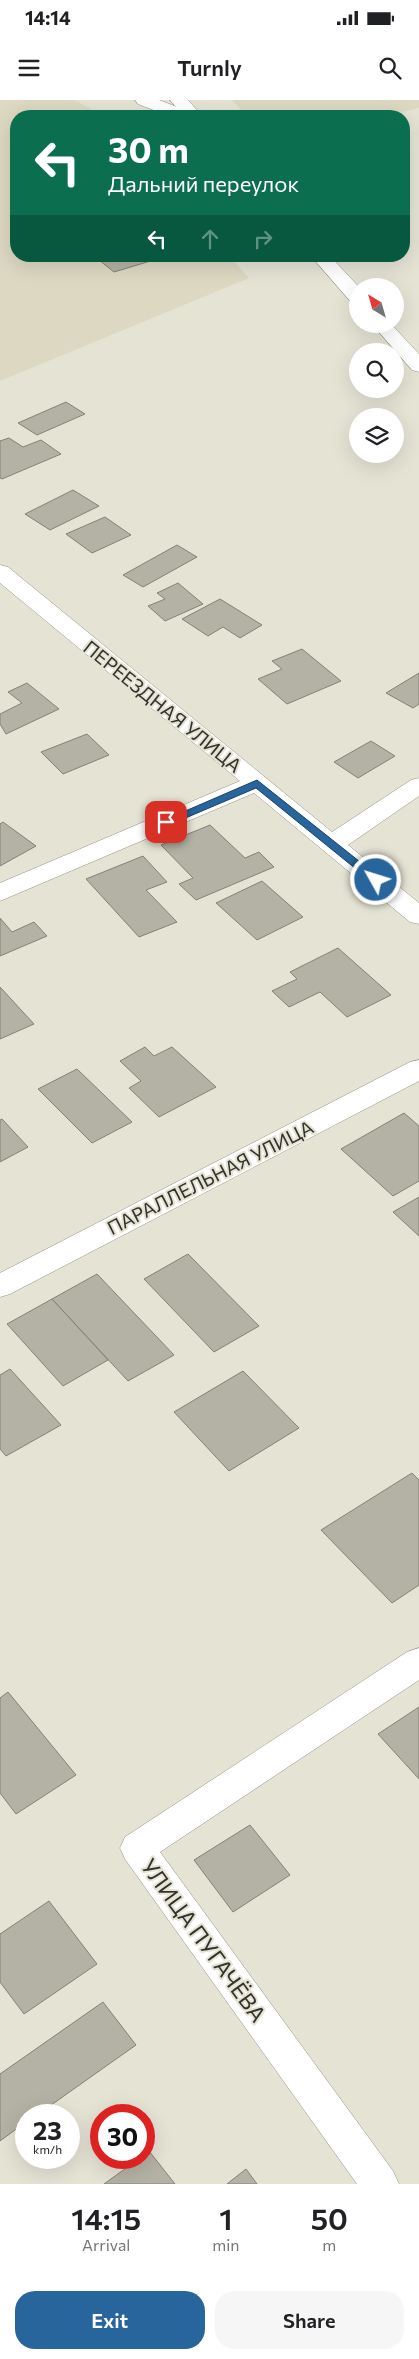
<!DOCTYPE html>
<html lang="en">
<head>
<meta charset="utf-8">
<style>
  body { margin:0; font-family:Commissioner,sans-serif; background:#f6f6f6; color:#202124; height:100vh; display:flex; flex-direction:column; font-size:19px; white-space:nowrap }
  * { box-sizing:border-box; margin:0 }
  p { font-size:16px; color:#757577 }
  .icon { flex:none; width:28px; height:28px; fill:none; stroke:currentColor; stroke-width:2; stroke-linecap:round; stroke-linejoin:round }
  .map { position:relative; height:2084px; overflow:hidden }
  .sheet { display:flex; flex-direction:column; background:#fff; flex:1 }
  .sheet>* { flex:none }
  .guide { position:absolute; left:10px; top:10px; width:400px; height:152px; border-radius:20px; box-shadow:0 5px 20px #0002; background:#0b6e4f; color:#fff; overflow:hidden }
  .needle { width:32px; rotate:323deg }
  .controls { position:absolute; left:349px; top:178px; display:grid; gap:10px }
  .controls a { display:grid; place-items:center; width:55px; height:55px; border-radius:50%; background:#fff; box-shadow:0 5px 20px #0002; font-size:25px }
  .speed { position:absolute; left:15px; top:2004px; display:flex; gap:10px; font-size:25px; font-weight:700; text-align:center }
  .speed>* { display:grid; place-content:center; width:65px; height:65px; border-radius:50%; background:#fff; box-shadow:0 5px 20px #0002; line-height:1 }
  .speed small { font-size:12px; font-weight:400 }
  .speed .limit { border:8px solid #d22; background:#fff; color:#111 }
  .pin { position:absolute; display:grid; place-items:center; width:42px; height:42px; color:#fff; margin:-21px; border-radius:10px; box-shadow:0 2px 8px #0006 }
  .me { position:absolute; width:55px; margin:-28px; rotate:309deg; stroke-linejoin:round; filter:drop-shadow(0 0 4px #0008) }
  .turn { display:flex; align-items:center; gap:18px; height:105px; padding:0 15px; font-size:22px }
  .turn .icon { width:65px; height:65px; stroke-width:2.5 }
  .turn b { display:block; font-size:35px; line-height:42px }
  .lanes { display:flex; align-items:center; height:48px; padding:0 15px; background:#0003; justify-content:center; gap:25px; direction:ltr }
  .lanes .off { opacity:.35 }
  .eta { display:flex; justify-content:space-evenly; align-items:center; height:85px; text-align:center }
  .eta b { font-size:30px; font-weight:600; line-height:35px }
  .action { display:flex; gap:10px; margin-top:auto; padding:10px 15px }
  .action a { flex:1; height:58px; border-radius:20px; background:#27659c; color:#fff; font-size:20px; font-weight:600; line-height:58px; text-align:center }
  .action a+a { background:#f6f6f6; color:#202124 }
  .status { display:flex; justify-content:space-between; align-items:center; height:35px; padding:0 25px; background:#fff; direction:ltr }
  .status svg { height:14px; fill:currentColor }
  header { display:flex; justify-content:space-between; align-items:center; height:65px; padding:0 15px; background:#fff; font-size:22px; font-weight:600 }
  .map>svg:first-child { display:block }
  .built { fill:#dcd8c2 }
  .building { fill:#b4b2a4; stroke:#848275 }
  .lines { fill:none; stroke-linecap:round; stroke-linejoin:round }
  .minor-casing { stroke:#939183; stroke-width:1 }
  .tertiary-casing { stroke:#939183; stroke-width:1 }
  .minor { fill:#fff; fill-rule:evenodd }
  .tertiary { fill:#fff; fill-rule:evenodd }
  .route { fill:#27659c; stroke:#194265 }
  .labels { text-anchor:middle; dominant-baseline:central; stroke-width:4; stroke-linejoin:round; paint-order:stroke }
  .street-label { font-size:19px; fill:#32312b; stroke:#e5e3d4 }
  .near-street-label { font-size:22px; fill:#32312b; stroke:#e5e3d4 }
</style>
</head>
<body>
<div class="status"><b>14:14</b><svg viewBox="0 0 49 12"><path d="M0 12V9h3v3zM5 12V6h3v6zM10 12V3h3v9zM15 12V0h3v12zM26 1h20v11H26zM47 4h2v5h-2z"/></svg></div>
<header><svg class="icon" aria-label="menu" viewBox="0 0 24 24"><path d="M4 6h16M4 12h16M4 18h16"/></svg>Turnly<svg class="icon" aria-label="search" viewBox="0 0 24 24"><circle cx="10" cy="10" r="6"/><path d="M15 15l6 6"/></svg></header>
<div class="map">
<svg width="419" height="2084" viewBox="0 0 419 2084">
  <rect width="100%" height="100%" fill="#e5e3d4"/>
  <g class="built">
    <polygon points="0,0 74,0 95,11 100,16 16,16 16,156 229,156 249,178 0,281"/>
    <polygon points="232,0 419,0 419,8 384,16 247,16"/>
  </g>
  <g class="building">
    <polygon points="94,156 167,156 114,172"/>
    <polygon points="66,302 85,314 37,335 18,323"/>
    <polygon points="9,338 23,347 41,340 61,354 2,379 0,378 0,341"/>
    <polygon points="73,390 99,406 50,430 25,414"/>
    <polygon points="105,417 131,435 92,453 66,434"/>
    <polygon points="177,445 197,457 143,487 123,475"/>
    <polygon points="178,483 203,504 165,521 148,506 165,499 157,493"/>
    <polygon points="220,499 262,525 240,538 223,527 208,536 182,519"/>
    <polygon points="302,549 341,581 287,604 258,579 282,569 272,561"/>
    <polygon points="419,573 419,604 413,608 386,593"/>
    <polygon points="27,583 59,609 6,634 0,624 0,614 22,603 8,592"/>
    <polygon points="87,634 109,655 63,674 41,652"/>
    <polygon points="371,641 395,656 358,678 334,662"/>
    <polygon points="3,722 36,746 0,766 0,724"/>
    <polygon points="210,725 245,758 259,752 274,767 196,800 179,784 193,778 161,745"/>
    <polygon points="143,756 167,782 146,790 177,822 139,837 86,779"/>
    <polygon points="262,781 303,817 257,840 216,803"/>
    <polygon points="0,818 12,832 34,822 47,836 0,856"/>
    <polygon points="338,848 391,895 347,917 320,892 289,907 272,891 297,879 290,872"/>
    <polygon points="0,887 34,924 0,939"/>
    <polygon points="145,947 154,956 172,947 216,987 159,1017 129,988 141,981 120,961"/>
    <polygon points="77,969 132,1022 92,1043 38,989"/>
    <polygon points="404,1013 419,1026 419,1081 393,1096 341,1049"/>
    <polygon points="2,1019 28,1047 0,1062 0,1020"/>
    <polygon points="419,1097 419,1136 393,1112"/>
    <polygon points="188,1154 259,1226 214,1252 144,1179"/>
    <polygon points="97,1174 174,1255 128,1281 52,1199"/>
    <polygon points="52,1199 108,1260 63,1286 7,1224"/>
    <polygon points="10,1269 61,1325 6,1356 0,1349 0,1275"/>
    <polygon points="243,1271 299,1328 229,1371 174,1312"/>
    <polygon points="412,1373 419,1380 419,1485 392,1503 321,1430"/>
    <polygon points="8,1592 76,1675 16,1714 0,1693 0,1598"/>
    <polygon points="419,1607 419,1679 378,1634"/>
    <polygon points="250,1725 290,1775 233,1812 194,1760"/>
    <polygon points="49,1801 97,1864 24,1914 0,1882 0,1834"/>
    <polygon points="103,1902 136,1945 37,2015 26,2015 26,2022 0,2041 0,1974"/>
    <polygon points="149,2051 175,2084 104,2084 140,2058 144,2058 144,2055"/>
    <polygon points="246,2069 257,2084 227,2084"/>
  </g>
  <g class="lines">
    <g class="minor-casing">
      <g id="minor">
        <polygon points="135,0 159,0 190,12 193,16 169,16 138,4"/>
        <polygon points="0,465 8,467 332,732 411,680 419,678 419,696 348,745 419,803 419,824 410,822 254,693 0,801 0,783 240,681 0,483"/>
        <polygon points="419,960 419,981 10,1194 0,1197 0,1173 410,962"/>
        <polygon points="419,1548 419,1580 160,1752 393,2071 399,2084 357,2084 125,1759 120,1748 125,1737 407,1552"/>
      </g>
    </g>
    <g class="tertiary-casing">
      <g id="tertiary">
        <polygon points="170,0 188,0 202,16 184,16"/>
        <polygon points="311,156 330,156 358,186 358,204 351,202"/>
        <polygon points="372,224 391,224 419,254 419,272 412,270"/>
      </g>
    </g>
    <use href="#minor" class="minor"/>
    <use href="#tertiary" class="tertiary"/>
  </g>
  <polygon class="route" points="257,680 379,777 379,782 372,782 256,688 169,725 166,725 160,722"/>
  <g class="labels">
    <g class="street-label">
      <text transform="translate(163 606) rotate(39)">ПЕРЕЕЗДНАЯ УЛИЦА</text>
      <text transform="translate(210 1077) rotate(-27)">ПАРАЛЛЕЛЬНАЯ УЛИЦА</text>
    </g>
    <g class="near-street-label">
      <text transform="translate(204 1840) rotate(54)">УЛИЦА ПУГАЧЁВА</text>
    </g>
  </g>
</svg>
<div class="controls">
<a><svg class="needle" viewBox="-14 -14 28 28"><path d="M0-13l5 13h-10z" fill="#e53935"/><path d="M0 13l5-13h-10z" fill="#757577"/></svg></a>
<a><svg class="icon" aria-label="search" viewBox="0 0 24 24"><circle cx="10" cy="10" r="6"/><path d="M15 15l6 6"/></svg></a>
<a><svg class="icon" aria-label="layers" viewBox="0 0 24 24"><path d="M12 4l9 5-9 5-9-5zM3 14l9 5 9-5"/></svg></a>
</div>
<div class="speed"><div>23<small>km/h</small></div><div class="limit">30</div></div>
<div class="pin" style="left:166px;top:722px;background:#d93025"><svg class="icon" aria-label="arrive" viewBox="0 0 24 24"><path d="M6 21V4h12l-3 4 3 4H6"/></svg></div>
<svg class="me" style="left:376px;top:780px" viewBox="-20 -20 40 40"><circle r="17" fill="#27659c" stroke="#fff" stroke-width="3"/><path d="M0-11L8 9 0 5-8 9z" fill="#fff"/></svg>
<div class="guide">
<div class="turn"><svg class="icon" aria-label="left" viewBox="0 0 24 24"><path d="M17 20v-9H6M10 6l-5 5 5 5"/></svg><div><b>30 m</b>Дальний переулок</div></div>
<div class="lanes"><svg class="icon" aria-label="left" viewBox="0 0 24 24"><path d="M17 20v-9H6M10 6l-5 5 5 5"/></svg><svg class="icon off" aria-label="ahead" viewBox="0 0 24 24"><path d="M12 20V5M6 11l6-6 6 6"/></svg><svg class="icon off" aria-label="right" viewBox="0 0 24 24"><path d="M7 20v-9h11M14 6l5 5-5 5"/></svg></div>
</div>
</div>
<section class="sheet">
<div class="eta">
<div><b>14:15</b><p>Arrival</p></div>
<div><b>1</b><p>min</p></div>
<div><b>50</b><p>m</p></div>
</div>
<div class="action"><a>Exit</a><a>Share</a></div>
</section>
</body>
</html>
